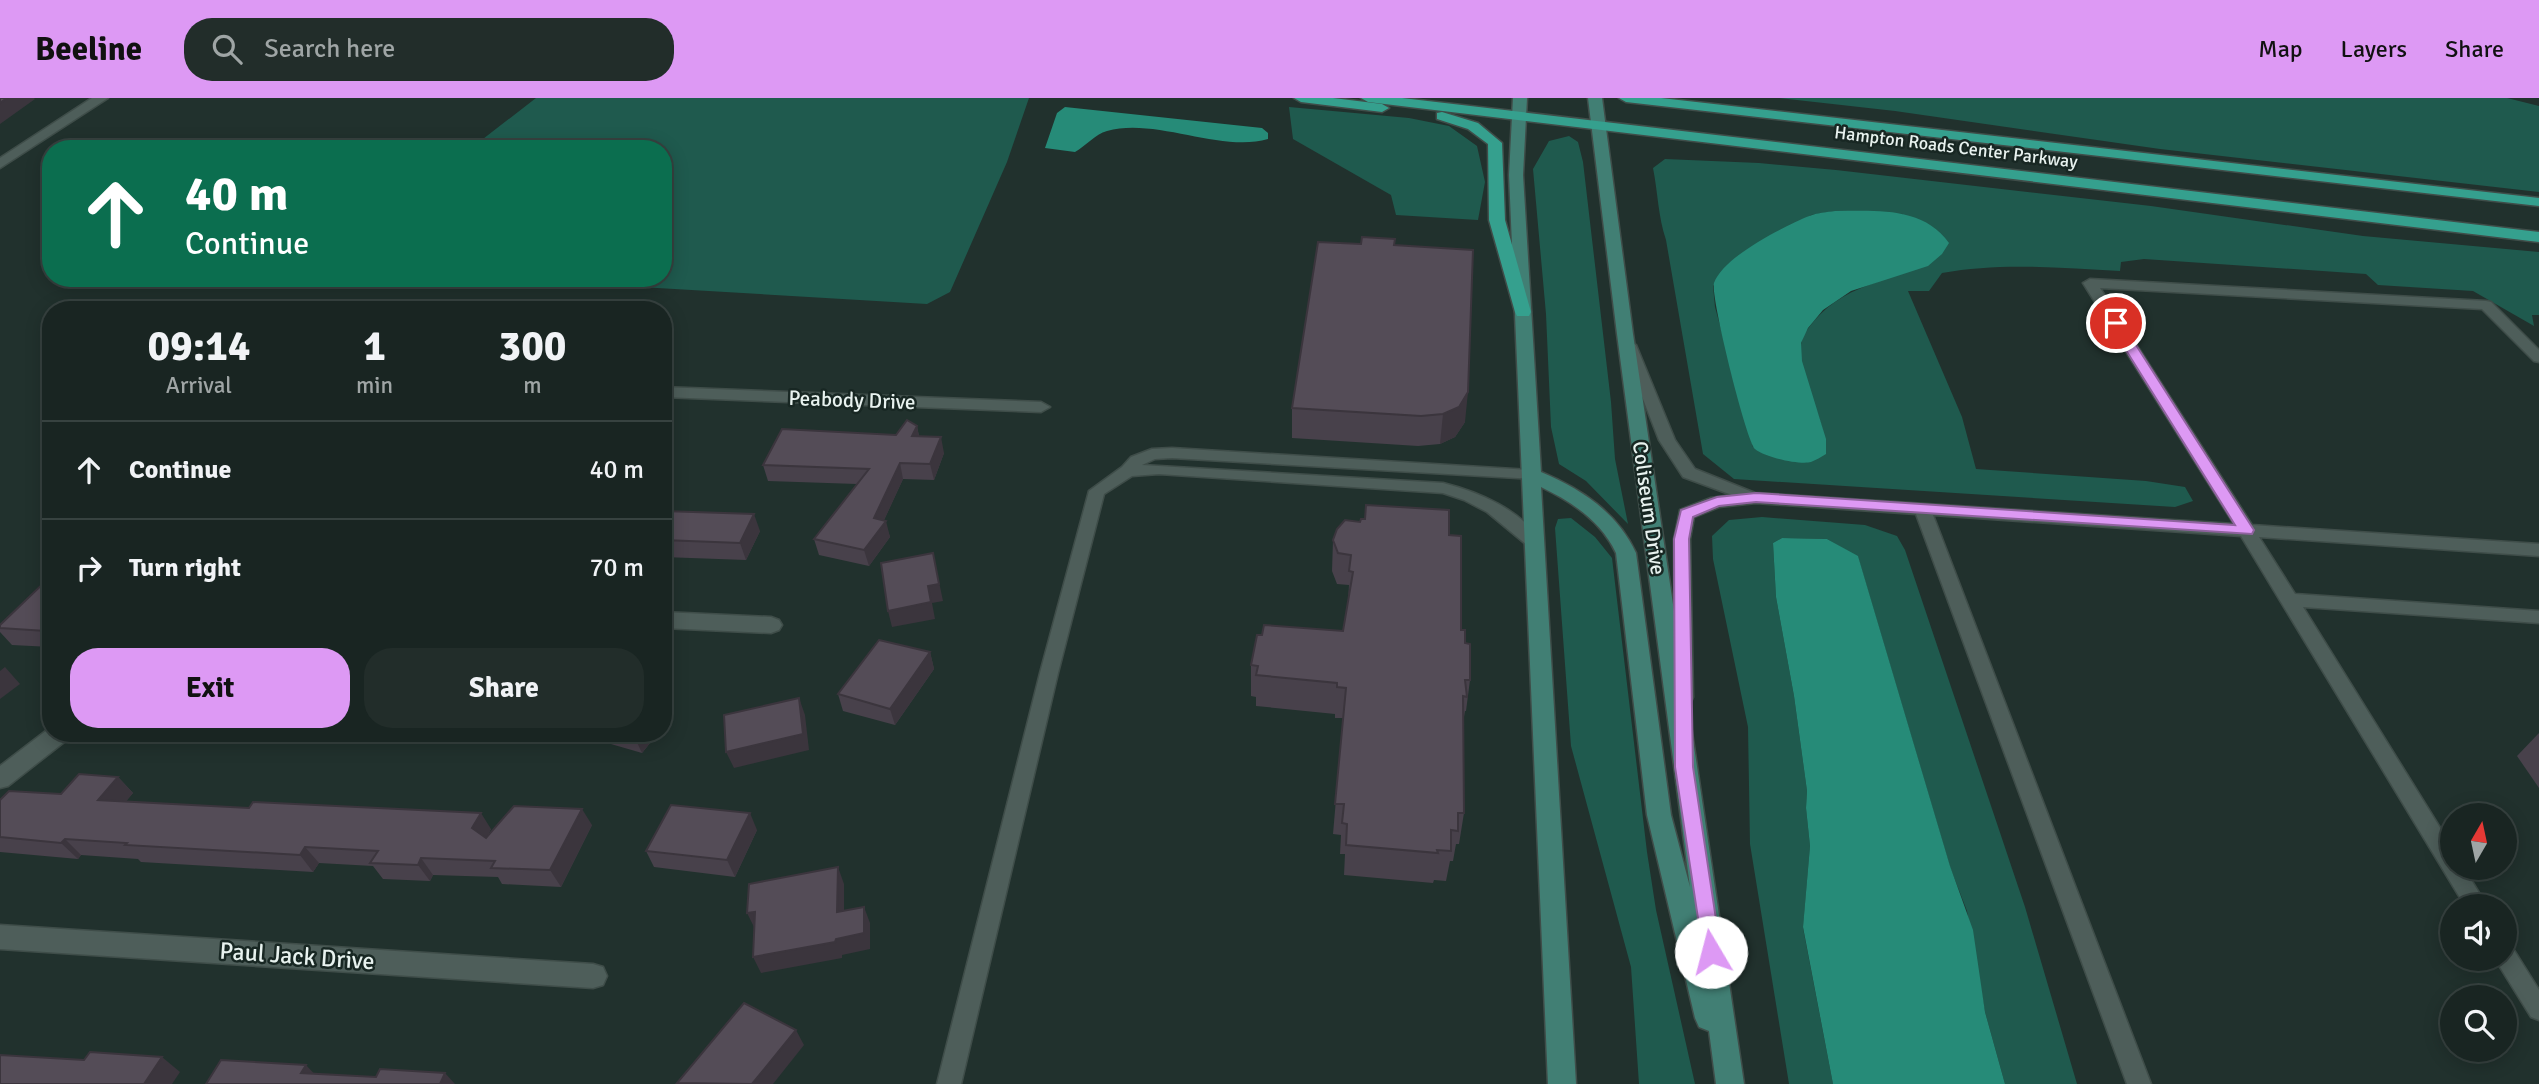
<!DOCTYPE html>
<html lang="en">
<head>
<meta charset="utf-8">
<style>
  body { margin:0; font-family:Signika,sans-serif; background:#222d2a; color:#f1f3f6; height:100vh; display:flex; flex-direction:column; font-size:26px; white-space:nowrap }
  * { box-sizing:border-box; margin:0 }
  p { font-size:23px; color:#9fa5a5 }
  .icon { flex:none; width:38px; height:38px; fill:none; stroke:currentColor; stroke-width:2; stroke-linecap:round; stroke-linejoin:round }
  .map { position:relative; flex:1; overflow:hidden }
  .details { position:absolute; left:42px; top:203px; width:630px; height:441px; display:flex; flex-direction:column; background:#192522; border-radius:28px; box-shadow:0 4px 18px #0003,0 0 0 2px #374240 }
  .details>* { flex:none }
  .hud { position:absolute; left:42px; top:42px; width:630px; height:147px; border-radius:28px; box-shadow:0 4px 18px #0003,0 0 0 2px #374240; background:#0b6e4f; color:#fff; overflow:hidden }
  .needle { width:46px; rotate:9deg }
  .buttons { position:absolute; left:2440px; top:705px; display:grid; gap:14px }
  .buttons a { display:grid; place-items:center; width:77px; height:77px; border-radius:50%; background:#192522; box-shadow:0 4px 18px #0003,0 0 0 2px #374240; font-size:35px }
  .pin { position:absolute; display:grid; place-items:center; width:60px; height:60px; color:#fff; margin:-30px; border:4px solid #fff; border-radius:50%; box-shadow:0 2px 7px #0007 }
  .me { position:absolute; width:77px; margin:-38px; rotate:352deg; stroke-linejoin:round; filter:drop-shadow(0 0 5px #0008) }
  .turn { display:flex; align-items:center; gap:24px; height:147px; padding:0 28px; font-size:32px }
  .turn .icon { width:91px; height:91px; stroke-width:2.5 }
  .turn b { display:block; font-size:49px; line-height:60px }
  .eta { display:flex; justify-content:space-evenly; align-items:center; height:119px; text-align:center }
  .eta b { font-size:42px; font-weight:800; line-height:49px }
  .primary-button { display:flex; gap:14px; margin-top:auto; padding:14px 28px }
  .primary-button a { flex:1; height:80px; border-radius:28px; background:#dd99f4; color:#111; font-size:28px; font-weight:800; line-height:80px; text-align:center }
  .primary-button a+a { background:#222d2a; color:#f1f3f6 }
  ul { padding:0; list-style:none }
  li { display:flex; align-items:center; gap:21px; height:98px; padding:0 28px; border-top:2px solid #374240 }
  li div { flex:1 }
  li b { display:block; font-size:26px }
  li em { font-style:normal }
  header { display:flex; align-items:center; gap:42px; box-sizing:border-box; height:98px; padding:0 35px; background:#dd99f4; color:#111 }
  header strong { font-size:33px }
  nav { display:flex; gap:38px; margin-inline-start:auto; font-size:24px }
  .search { width:490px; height:63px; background:#222d2a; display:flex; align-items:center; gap:18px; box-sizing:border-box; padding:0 24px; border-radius:28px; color:#9fa5a5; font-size:26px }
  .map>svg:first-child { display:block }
  .green { fill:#1f5a4e; fill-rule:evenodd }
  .water { fill:#268b78 }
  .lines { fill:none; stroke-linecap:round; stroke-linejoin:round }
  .lane-casing { stroke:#3f4d49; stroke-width:3 }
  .street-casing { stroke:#3f4d49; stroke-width:3 }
  .secondary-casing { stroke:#3f4d49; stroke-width:3 }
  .primary-casing { stroke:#3f4d49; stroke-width:3 }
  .lane { fill:#4e5e5a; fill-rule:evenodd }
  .street { fill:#4e5e5a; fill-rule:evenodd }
  .secondary { fill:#417f74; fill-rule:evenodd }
  .primary { fill:#35a08e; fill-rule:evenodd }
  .wall { fill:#48414b }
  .shaded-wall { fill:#3b353d }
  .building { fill:#544c57; stroke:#3b353d; stroke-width:2 }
  .route { fill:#dd99f4; stroke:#90639f; stroke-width:2 }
  .labels { text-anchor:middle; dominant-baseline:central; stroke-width:5; stroke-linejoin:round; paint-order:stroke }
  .far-street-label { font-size:18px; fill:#e8f2ef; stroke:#182723 }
  .street-label { font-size:21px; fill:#e8f2ef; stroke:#182723 }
  .near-street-label { font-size:24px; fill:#e8f2ef; stroke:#182723 }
</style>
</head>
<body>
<header>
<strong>Beeline</strong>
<div class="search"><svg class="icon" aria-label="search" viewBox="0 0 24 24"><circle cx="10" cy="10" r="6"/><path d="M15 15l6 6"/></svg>Search here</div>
<nav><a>Map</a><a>Layers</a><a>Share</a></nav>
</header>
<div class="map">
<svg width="2539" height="986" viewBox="0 0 2539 986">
  <rect width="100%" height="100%" fill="#21312d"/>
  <g class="green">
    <polygon points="536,0 1029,0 1007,64 950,194 927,206 488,180 663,180 663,51 470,51"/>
    <polygon points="1779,0 2507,0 2539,8 2539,94 2160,51 1895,13"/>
    <polygon points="1289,9 1409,20 1449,28 1477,48 1485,84 1478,122 1396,117 1391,97 1293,41"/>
    <polygon points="1569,38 1578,44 1583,64 1611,304 1615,361 1628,426 1586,383 1559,366 1551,329 1546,216 1533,71 1549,43"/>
    <path d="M1665,61L1759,65L1836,72L2151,108L2363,138L2539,154V217H2532L2534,228L2473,193L2378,187L2366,176L2144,161L2121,164L2120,173C2060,170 2001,164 1942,175L1929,193H1908L1962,319L1976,371L2146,383L2185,389L2193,403L2175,409L1734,381L1703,356L1666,142C1658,118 1658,95 1653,70ZM1835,113L1903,116L1877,184C1853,192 1831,203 1814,223C1809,229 1802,238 1801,246C1796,276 1827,321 1826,356L1753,349L1715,209L1713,188L1744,154L1811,117Z"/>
    <polygon points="1762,419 1865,427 1897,438 1905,452 2025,809 2077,986 2005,986 1985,914 1967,813 1950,769 1858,459 1827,441 1782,440 1773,445 1776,499 1794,598 1807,693 1806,710 1810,748 1803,830 1833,986 1789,986 1750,746 1748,629 1713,461 1712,438 1729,422"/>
    <polygon points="1571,420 1595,439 1612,460 1647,754 1656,812 1695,986 1639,986 1631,869 1571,648 1555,430 1558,421"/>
  </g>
  <g class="water">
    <path d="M1065,9L1262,30L1268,35V41C1221,55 1155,19 1107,33C1095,36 1086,48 1075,54L1045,50L1057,15Z"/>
    <path d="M1835,113C1875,113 1923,108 1949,145L1942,156L1928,168L1851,193L1823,212L1808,230L1801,245L1802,263L1826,341V356C1821,359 1816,362 1811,364C1799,367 1764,359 1755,351C1746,342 1710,197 1714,185C1724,158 1783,129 1809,118C1817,115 1827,114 1835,113Z"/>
    <polygon points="1782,440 1827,441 1858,458 1950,768 1973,832 1985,914 2005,986 1833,986 1803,829 1810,748 1806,710 1807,693 1794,598 1776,499 1773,445"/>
  </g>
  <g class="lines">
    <g class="lane-casing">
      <g id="lane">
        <polygon points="2090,181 2486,203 2491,204 2539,252 2539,264 2534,263 2482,211 2100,190 2252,427 2539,446 2539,458 2259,439 2295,496 2539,513 2539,525 2303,509 2452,749 2452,770 2464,770 2487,808 2465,808 2241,438 1933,417 2151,986 2127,986 1916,416 1756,405 1719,409 1694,419 1690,441 1693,599 1691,604 1677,604 1675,599 1674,441 1680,412 1711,400 1732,397 1683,379 1659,342 1622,247 1629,243 1636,247 1675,342 1695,371 1755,395 2234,426 2083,185"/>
        <path d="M1172,350L1530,372L1538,377L1536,381L1172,360L1155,361L1142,367L1443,385C1479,394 1521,412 1542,444L1540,448H1528L1487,414L1464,402L1443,395L1159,376L1132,378L1104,396L1058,575L961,986H937L1040,575L1089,393L1122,369L1131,359L1152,351Z"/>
        <polygon points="2504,846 2512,849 2539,892 2539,922 2531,919 2495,861 2504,861"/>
      </g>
    </g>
    <g class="street-casing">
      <g id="street">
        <polygon points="92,0 108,0 0,70 0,60"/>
        <polygon points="663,289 1041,304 1050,309 1041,314 663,299"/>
        <polygon points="663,514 771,519 779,522 782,527 779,532 771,535 663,530"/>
        <polygon points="51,629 51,635 71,635 68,641 8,688 0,690 0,668"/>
        <polygon points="0,827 593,866 603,869 607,878 603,887 593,890 0,851"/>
      </g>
    </g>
    <g class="secondary-casing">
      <path id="secondary" d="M1513,0H1527L1523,77L1541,374C1581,391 1617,414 1636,455L1671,717L1690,789L1617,236L1588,0H1602L1633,236L1744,986H1716L1709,933L1699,929L1695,920L1647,717L1616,455C1601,423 1572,404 1541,389L1576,986H1548L1509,77Z"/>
    </g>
    <g class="primary-casing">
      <g id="primary">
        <polygon points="1294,0 1333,0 1382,6 1389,10 1382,14 1301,4"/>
        <polygon points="1361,0 1402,0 2539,134 2539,144 1368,4"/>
        <polygon points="1619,0 1661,0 2539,100 2539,108 1626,4"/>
        <polygon points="1442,14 1478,25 1502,45 1505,122 1531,214 1529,218 1517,218 1515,214 1489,122 1488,46 1468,31 1437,21 1437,15"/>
      </g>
    </g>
    <use href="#lane" class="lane"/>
    <use href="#street" class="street"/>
    <use href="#secondary" class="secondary"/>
    <use href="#primary" class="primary"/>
  </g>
  <g class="wall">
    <polygon points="1394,147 1465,324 1455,339 1440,346 1418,348 1292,340 1292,310"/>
    <polygon points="917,328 919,338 944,355 934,382 903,381 884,422 890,439 869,468 819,457 814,441 857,386 768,383 763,367 896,337"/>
    <polygon points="663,413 760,433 746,462 663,459"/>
    <polygon points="1449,437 1461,532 1470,582 1466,613 1465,613 1463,625 1464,715 1459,746 1456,746 1453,763 1450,763 1446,783 1434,782 1433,785 1344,777 1345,756 1340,756 1341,737 1333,736 1343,620 1335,620 1335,616 1256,608 1256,599 1251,598 1251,567 1262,537 1343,533 1348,503 1349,487 1337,486 1332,473 1333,442"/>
    <polygon points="51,478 51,549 12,547 0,534 0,527"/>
    <polygon points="930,554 934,571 895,627 843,613 838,596"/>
    <polygon points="486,635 518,635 517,637"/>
    <polygon points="594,635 658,635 642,655 597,642"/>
    <polygon points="2539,635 2539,690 2517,658"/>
    <polygon points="118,679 133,695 126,703 491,731 488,737 592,727 561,789 502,786 498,779 433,777 430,783 383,781 373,768 319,765 313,774 141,764 138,761 81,757 78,761 0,754 0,702 61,696"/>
    <polygon points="757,732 735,779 654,769 646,753"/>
  </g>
  <g class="shaded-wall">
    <polygon points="7,0 34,0 35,1 0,26 0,5"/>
    <polygon points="1468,294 1465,324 1455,339 1440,346 1443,316"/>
    <polygon points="917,328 920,344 912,338"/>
    <polygon points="941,339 944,355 934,382 930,366"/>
    <polygon points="900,365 903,381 881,429 886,423 890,439 869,468 864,452 874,420"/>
    <polygon points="754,416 760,433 746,462 740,445"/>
    <polygon points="933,455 943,503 932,505 935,521 892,529 888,513"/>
    <polygon points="51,529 51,538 46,533"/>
    <polygon points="930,554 934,571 895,627 890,611"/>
    <polygon points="5,569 20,586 0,601 0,573"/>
    <polygon points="799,600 805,617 809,652 734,670 726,654"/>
    <polygon points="663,603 671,620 663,629"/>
    <polygon points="636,635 658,635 642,655 634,638"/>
    <polygon points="118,679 133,695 114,718 98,702"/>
    <polygon points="582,711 592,727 561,789 550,772"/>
    <polygon points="481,715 491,731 483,746 472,730"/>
    <polygon points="750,715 757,732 735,779 727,762"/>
    <polygon points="65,741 81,757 78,761 61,745"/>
    <polygon points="305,749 319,765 313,774 300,757"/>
    <polygon points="421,760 433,777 430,783 418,767"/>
    <polygon points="838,769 844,786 844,830 837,814"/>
    <polygon points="864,809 870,825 870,851 842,857 842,860 761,875 753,859 836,841"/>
    <polygon points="755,814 755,831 747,815"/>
    <polygon points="796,932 804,947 773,986 752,986"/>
    <polygon points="162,959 180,974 172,986 144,986"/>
    <polygon points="306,967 321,983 301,975"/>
    <polygon points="445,975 455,986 440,986"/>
  </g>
  <g class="building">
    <polygon points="0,0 7,0 0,5"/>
    <polygon points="1362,139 1395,141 1394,147 1473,152 1468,294 1459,309 1443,316 1421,318 1292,310 1318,144 1361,146"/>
    <polygon points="907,322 917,328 912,338 941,339 930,366 900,365 874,420 886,423 864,452 814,441 869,371 763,367 782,331 896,337"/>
    <polygon points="1366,407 1449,412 1449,437 1461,438 1461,532 1465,532 1465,545 1470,546 1470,582 1465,582 1467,599 1463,598 1464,715 1458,715 1458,733 1451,732 1451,753 1437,752 1438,755 1346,747 1347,726 1342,725 1344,706 1335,706 1346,590 1337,589 1337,585 1256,577 1258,568 1251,567 1257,537 1262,537 1264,527 1343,533 1353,474 1349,473 1351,457 1338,455 1333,442 1337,431 1345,422 1360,424 1361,421 1365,421"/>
    <polygon points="663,413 754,416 740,445 663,442"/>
    <polygon points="933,455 939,486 928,488 931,504 888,513 881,465"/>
    <polygon points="51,478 51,529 46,533 0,530 0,527"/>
    <polygon points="879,542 930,554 890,611 838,596"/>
    <polygon points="799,600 803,636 726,654 724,617"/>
    <polygon points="79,676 118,679 98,702 249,710 253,704 481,715 472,730 486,740 514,708 582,711 550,772 491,770 495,763 421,760 418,767 370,765 378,753 305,749 300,757 125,747 127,745 65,741 61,745 0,739 0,702 9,693 61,696"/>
    <polygon points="671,707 750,715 727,762 646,753"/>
    <polygon points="838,769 837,814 864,809 864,835 836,841 835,844 753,859 755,814 747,815 749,786"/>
    <polygon points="744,905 796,932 752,986 677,985"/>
    <polygon points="90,954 162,959 144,986 0,986 0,957 84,962"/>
    <polygon points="221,962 306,967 301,975 376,979 380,971 445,975 440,986 206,986"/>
  </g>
  <polygon class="route" points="2116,222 2122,225 2252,429 2254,432 2252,436 1756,404 1719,408 1693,419 1689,441 1693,669 1721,854 1718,860 1711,863 1704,860 1675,669 1674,441 1681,412 1717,399 1756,395 2235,427 2109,225"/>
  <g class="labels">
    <g class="far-street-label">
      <text transform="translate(1956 49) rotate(7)">Hampton Roads Center Parkway</text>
    </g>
    <g class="street-label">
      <text transform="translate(852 302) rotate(2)">Peabody Drive</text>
      <text transform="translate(1649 410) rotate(82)">Coliseum Drive</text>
    </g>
    <g class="near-street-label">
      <text transform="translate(297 858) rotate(4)">Paul Jack Drive</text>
    </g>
  </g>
</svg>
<div class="buttons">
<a><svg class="needle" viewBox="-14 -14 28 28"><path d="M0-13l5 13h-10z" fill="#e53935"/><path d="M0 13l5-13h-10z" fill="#9fa5a5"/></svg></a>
<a><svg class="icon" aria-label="sound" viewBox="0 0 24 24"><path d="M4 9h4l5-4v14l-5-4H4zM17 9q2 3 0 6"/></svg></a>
<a><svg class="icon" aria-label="search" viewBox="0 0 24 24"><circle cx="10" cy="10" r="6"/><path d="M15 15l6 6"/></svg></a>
</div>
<div class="pin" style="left:2116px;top:225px;background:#d93025"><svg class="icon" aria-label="arrive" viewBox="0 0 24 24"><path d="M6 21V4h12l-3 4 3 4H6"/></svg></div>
<svg class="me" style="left:1711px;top:854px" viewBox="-20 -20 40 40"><circle r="19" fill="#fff"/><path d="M0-13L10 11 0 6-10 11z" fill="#dd99f4"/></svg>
<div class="hud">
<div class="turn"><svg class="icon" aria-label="ahead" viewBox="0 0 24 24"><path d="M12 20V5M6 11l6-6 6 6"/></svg><div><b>40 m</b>Continue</div></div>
</div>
<section class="details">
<div class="eta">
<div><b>09:14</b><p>Arrival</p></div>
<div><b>1</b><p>min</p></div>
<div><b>300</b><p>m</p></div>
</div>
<ul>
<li><svg class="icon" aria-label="ahead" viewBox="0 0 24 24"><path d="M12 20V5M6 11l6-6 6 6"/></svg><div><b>Continue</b></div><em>40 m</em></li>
<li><svg class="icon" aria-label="right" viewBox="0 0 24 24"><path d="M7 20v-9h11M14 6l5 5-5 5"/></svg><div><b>Turn right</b></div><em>70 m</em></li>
</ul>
<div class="primary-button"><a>Exit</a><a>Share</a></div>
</section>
</div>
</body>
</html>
